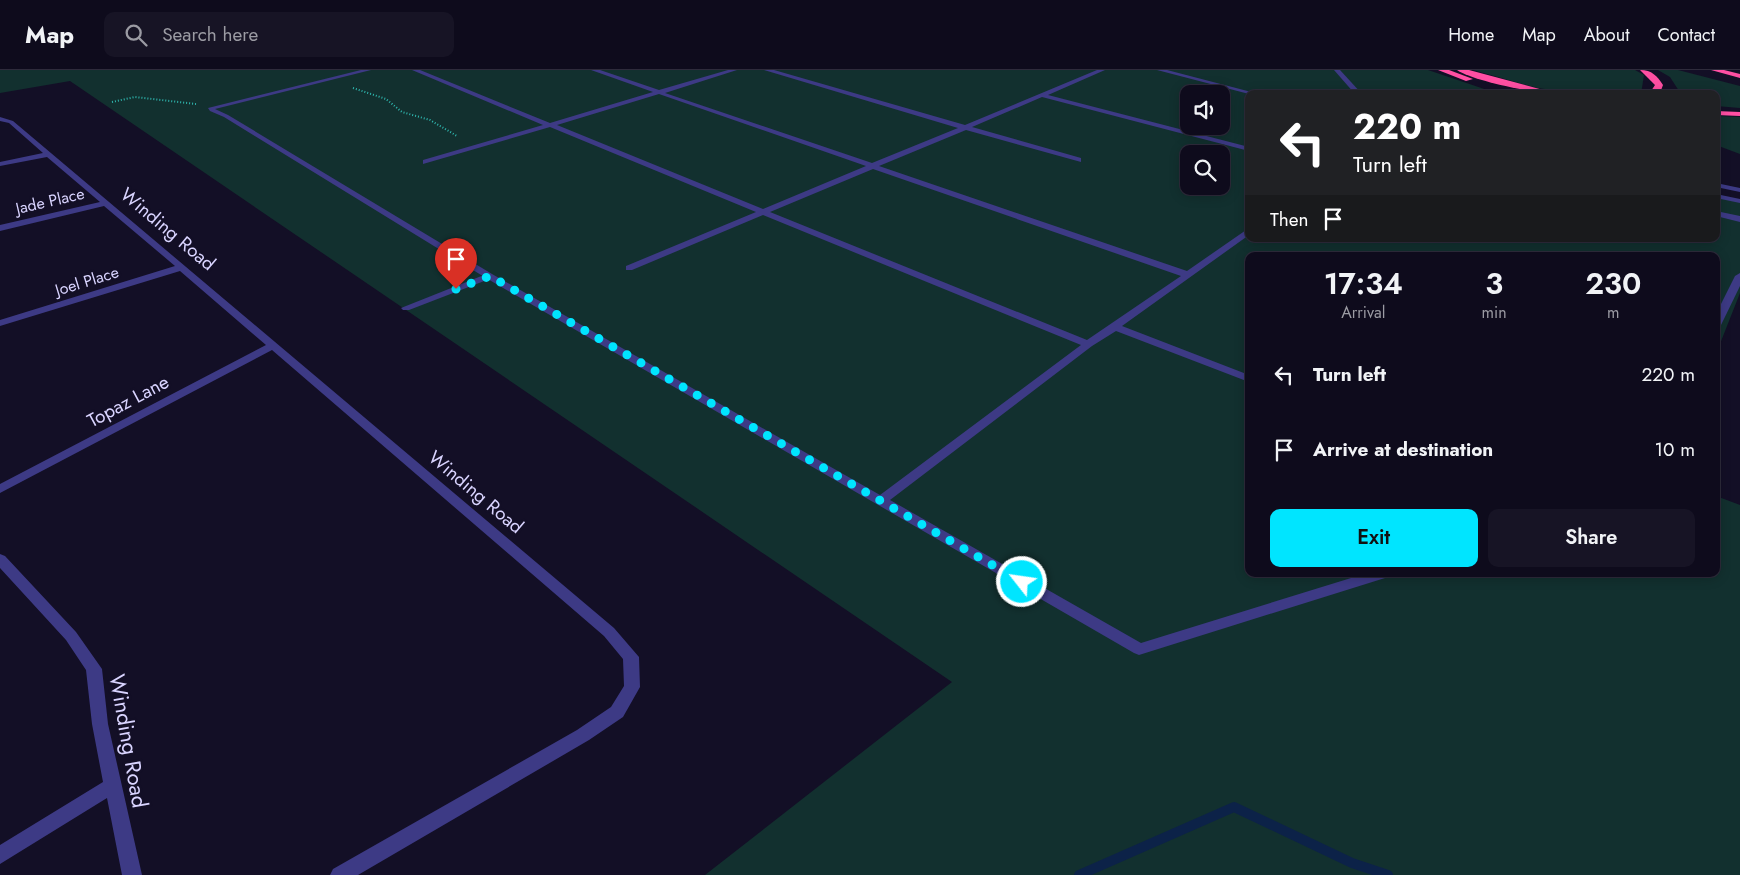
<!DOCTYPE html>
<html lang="en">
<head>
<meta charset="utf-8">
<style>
  body { margin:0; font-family:Jost,sans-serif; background:#171425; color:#f1f3f6; height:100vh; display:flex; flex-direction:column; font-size:19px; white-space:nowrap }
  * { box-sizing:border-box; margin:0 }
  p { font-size:16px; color:#9b9ba3 }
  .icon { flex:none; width:28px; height:28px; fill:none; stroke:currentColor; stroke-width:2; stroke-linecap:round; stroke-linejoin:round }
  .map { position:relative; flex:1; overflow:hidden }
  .drawer { position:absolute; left:1245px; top:182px; width:475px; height:325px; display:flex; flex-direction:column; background:#0e0b1c; border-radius:10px; box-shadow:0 2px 12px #0003,0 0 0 1px #2e2b3b }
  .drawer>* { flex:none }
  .guide { position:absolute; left:1245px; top:20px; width:475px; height:152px; border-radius:10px; box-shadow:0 2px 12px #0003,0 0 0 1px #2e2b3b; background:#202124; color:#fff; overflow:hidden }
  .fabs { position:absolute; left:1180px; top:15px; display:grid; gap:10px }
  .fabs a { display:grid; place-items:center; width:50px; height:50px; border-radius:10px; background:#0e0b1c; box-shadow:0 2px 12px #0003,0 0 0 1px #2e2b3b; font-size:25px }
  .pin { position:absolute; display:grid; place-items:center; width:42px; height:42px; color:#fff; margin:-51px -21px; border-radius:50% 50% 50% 0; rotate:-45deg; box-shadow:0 0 5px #0007 }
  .pin .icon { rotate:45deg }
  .me { position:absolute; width:55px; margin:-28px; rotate:300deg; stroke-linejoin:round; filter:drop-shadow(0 0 4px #0008) }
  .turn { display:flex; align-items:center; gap:18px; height:105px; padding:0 25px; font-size:22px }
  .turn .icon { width:65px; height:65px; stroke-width:2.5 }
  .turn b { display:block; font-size:35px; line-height:42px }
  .then { display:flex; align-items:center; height:48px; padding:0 25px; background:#0003; gap:10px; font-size:19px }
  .eta { display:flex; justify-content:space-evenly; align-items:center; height:85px; text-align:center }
  .eta b { font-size:30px; font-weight:600; line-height:35px }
  .action { display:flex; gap:10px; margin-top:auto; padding:10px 25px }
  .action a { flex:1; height:58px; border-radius:10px; background:#00e5ff; color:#111; font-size:20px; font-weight:600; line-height:58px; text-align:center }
  .action a+a { background:#171425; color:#f1f3f6 }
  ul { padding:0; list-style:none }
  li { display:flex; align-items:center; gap:15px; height:75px; padding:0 25px }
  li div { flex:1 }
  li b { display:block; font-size:19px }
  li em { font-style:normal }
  header { display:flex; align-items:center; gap:30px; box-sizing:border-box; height:70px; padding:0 25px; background:#0e0b1c; border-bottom:1px solid #2e2b3b }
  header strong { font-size:24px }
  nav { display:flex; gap:28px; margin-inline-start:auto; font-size:18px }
  .search { width:350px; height:45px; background:#171425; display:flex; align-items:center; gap:12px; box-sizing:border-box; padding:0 18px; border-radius:10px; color:#9b9ba3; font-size:19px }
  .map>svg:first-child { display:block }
  .green { fill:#12302f; fill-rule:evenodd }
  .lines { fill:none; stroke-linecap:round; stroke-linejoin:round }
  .stream { stroke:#0c2248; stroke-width:10 }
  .path { stroke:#2fb8b0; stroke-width:2; stroke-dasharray:1 2; stroke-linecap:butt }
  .service { fill:#3d3a85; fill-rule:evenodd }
  .minor { fill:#3d3a85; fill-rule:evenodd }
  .tertiary { fill:#3d3a85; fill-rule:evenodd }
  .motorway { fill:#ff4fa3; fill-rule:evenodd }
  .route { stroke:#00e5ff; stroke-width:9; stroke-dasharray:0 16.2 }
  .labels { text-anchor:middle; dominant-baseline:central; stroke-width:5; stroke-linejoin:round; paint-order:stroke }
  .far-street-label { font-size:16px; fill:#d9d4ff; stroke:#130f26 }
  .street-label { font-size:19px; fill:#d9d4ff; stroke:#130f26 }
  .near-street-label { font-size:22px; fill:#d9d4ff; stroke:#130f26 }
</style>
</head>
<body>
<header>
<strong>Map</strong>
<div class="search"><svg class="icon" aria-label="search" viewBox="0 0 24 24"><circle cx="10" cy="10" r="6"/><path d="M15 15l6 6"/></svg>Search here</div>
<nav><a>Home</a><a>Map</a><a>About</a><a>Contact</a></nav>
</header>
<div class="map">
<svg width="1740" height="805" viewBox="0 0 1740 805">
  <rect width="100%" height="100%" fill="#130f26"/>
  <g class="green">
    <path d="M0,0H1428L1499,24H1249V169H1716V126L1740,131V223L1716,284V186H1249V504H1716V426L1740,435V805H705L952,612L70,11L0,23ZM1189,24H1221V56H1189ZM1189,84H1221V116H1189Z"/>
    <polygon points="1473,0 1635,0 1644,5 1641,24 1584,24 1537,18"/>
    <polygon points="1658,0 1678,0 1740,16 1740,38 1716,36 1716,24 1681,24 1670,7"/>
    <polygon points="1716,46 1740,47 1740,84 1716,75"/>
  </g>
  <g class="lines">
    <polyline class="stream" points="1079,805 1234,737 1352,793 1388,805"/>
    <g class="path">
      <polyline points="353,18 386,29 402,42 430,50 457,66"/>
      <polyline points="112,32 135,27 196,34"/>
    </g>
    <g class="service">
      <path d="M361,0H371L215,39L228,45L492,204L880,425L1081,275L763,145L632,200H626V196L756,142L550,57L423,94V90L543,55L412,0H420L550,53L653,22L591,0H600L659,20L728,0H737L665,23L872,93L958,58L764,0H774L965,55L1097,0H1105L1048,25L1249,77V81L1042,27L972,57L1081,88V92L966,60L879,96L1187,201L1249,158V165L1122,256L1249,305V312L1116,261L1092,276L890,430L1141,573L1364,504H1387L1385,508L1139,585L1134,583L486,208L224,47L210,41L208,38ZM659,24L866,96L763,139L557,55ZM873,99L1181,206L1087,270L770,142Z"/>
      <polygon points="1334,0 1340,0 1362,24 1355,24"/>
      <polygon points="1716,113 1740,118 1740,122 1716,117"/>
      <polygon points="1716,141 1740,146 1740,152 1716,146"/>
      <polygon points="1740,203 1740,216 1721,255 1716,258 1716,244 1735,206"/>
    </g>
    <g class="minor">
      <polygon points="0,47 13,51 614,558 639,587 640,617 623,647 589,670 358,805 330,805 333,799 577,660 611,637 624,616 623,589 604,566 272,280 0,423 0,414 266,275 180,201 0,256 0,250 175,196 104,136 0,161 0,155 100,132 47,87 0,96 0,92 43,83 9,53 0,51"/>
      <polygon points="489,203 494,206 492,208 409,240 403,240 401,238"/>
      <polygon points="0,484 5,486 76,562 102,599 108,654 142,805 122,805 107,728 0,794 0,775 103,712 92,654 86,600 66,570 0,498"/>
    </g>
    <g class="tertiary">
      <polygon points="1157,0 1167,0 1259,24 1249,24"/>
      <polygon points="1716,124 1740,129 1740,133 1716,128"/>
    </g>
    <g class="motorway">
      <polygon points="1438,0 1449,0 1473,9 1466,11"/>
      <path d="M1457,0H1469L1558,24C1537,24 1473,11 1457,0Z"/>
      <path d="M1640,0C1652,0 1657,6 1663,15L1660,23L1649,24L1655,15Z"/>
      <polygon points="1711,0 1724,0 1740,4 1740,8"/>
      <polygon points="1716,41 1740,42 1740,46 1716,45"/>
    </g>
  </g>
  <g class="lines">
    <polyline class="route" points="456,219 490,206 1022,512"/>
  </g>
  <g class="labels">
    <g class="far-street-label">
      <text transform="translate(50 131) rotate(-13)">Jade Place</text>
      <text transform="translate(87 211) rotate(-17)">Joel Place</text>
    </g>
    <g class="street-label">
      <text transform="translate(168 159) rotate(40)">Winding Road</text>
      <text transform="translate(128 331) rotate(-28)">Topaz Lane</text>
      <text transform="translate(476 422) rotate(40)">Winding Road</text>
    </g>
    <g class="near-street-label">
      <text transform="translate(129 671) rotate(80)">Winding Road</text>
    </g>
  </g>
</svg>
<div class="fabs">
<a><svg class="icon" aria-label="sound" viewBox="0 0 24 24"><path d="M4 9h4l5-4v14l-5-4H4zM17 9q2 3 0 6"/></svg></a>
<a><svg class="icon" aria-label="search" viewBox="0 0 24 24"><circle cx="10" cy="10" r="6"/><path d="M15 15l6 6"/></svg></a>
</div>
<div class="pin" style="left:456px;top:219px;background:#d93025"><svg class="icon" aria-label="arrive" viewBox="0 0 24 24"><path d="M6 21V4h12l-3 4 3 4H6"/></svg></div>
<svg class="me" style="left:1022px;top:512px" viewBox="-20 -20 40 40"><circle r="17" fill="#00e5ff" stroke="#fff" stroke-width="3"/><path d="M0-11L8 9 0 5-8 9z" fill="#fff"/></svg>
<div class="guide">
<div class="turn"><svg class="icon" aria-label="left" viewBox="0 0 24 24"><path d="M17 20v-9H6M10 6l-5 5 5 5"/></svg><div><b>220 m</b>Turn left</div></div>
<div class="then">Then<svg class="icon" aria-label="arrive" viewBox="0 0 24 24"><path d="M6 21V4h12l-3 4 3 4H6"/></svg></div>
</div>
<section class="drawer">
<div class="eta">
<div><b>17:34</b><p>Arrival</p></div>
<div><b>3</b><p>min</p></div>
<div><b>230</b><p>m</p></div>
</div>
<ul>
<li><svg class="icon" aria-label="left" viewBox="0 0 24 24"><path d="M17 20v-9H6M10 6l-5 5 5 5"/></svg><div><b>Turn left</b></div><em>220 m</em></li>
<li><svg class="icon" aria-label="arrive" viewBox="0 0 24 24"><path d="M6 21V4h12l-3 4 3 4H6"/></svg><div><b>Arrive at destination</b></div><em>10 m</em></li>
</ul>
<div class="action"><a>Exit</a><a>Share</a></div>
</section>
</div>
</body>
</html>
